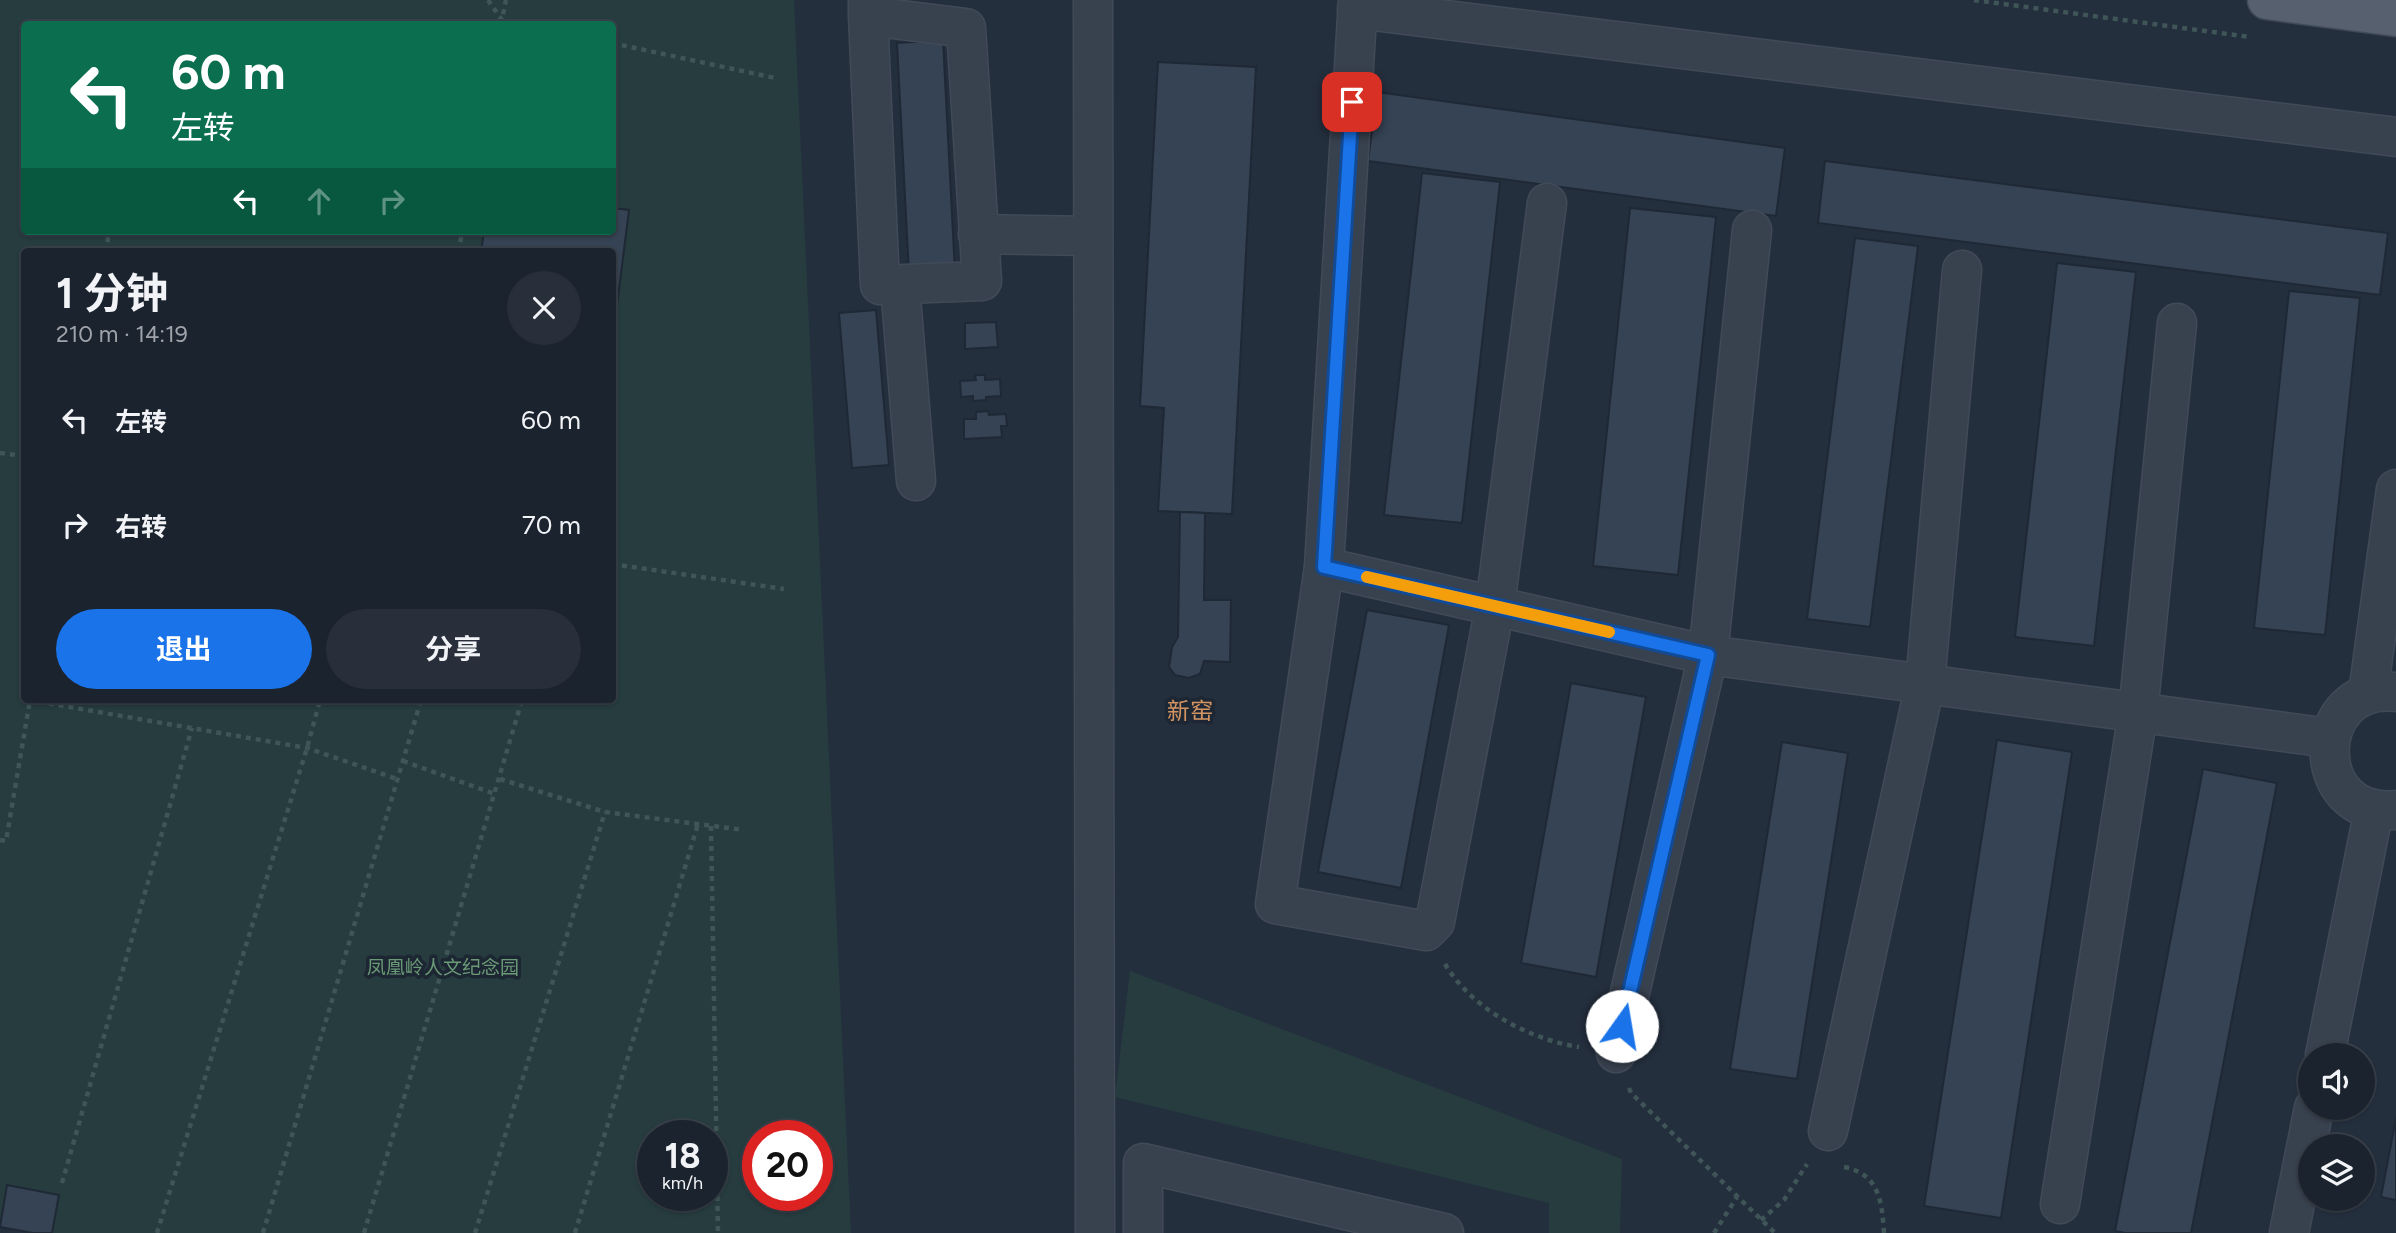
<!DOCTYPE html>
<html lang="zh">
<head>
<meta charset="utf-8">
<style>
  body { margin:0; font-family:Figtree,"Noto Sans SC",sans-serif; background:#282f3a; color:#f1f3f6; height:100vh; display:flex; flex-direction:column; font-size:26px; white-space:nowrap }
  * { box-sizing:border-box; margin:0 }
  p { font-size:23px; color:#a0a4aa }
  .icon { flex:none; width:38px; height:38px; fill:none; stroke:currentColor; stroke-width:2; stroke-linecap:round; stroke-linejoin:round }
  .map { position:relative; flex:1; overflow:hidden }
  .drawer { position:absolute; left:21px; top:248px; width:595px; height:455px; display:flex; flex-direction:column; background:#1b232e; border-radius:7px; box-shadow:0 2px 5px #0004,0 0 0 2px #39404a }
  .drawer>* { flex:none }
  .top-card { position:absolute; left:21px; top:21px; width:595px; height:214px; border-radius:7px; box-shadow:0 2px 5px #0004,0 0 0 2px #39404a; background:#0b6e4f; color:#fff; overflow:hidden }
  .fabs { position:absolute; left:2298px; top:1043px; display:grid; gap:14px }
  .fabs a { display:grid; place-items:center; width:77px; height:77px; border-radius:50%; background:#1b232e; box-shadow:0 2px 5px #0004,0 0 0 2px #39404a; font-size:35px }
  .speed { position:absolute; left:637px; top:1120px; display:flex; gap:14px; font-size:35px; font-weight:700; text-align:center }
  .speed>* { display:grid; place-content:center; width:91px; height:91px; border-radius:50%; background:#1b232e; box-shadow:0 2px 5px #0004,0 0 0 2px #39404a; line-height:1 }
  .speed small { font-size:18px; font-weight:400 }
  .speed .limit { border:10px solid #d22; background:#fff; color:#111 }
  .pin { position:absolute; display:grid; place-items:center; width:60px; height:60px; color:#fff; margin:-30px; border-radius:14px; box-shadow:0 4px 10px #0006 }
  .me { position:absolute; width:77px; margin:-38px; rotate:13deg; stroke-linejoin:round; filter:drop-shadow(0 0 5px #0008) }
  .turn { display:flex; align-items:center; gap:24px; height:147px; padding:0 35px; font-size:32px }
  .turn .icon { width:91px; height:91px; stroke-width:2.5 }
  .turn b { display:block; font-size:49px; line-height:60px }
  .lanes { display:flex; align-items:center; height:66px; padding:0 35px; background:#0003; justify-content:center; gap:35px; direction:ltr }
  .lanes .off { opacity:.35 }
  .round { display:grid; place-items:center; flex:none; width:74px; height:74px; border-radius:37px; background:#282f3a }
  .overview { display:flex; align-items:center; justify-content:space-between; height:119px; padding:0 35px }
  h1 { font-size:42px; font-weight:700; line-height:52px }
  .button { display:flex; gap:14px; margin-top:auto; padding:14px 35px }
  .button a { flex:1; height:80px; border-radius:42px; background:#1a73e8; color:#fff; font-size:28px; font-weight:700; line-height:80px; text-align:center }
  .button a+a { background:#282f3a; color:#f1f3f6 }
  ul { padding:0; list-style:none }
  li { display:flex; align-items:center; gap:21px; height:105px; padding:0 35px }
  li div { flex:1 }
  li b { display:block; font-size:26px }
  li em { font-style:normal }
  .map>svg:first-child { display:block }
  .green { fill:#263c3f; fill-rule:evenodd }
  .building { fill:#364354; stroke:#1f2835; stroke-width:2 }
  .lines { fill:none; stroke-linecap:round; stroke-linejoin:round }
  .minor-casing { stroke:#414a57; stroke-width:41 }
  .major-casing { stroke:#414a57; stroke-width:41 }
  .path { stroke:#3f5557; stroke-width:4.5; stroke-dasharray:5 5; stroke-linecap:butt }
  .minor { stroke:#38414e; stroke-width:38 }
  .major { stroke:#56606e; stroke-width:38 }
  .route-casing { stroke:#114b97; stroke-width:18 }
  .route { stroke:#1a73e8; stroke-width:12 }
  .slow { stroke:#f59e0b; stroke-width:12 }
  .labels { text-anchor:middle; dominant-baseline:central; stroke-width:7; stroke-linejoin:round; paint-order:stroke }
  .park-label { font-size:19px; fill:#6b9a76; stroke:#1d2633 }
  .quarter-label { font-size:23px; fill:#d59563; stroke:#1d2633 }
</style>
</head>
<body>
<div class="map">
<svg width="2396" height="1233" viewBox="0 0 2396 1233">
  <rect width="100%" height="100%" fill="#242f3e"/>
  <g class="green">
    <path d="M0,0H794L851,1233H30L0,1227ZM24,24H612V231H24ZM24,252H612V700H24ZM653,1136H712V1195H653ZM758,1136H817V1195H758Z"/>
    <polygon points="1130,971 1622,1159 1620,1233 1549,1233 1549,1203 1115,1097"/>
  </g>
  <g class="building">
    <polygon points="943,40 955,272 909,274 897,43"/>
    <polygon points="1158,62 1256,67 1232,514 1158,511 1164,408 1140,406"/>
    <polygon points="1377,92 1785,148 1776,216 1368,161"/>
    <polygon points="1825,161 2388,233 2380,295 1818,223"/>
    <polygon points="1422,173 1500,182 1462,523 1384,515"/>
    <polygon points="612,208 629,210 613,337 612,252 481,252 484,231 612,231"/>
    <polygon points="1630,208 1716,217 1678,575 1593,566"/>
    <polygon points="1855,238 1918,246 1870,627 1807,619"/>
    <polygon points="2057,263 2136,272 2094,646 2015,637"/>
    <polygon points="2289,291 2360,298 2325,635 2254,628"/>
    <polygon points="876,310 889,465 852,468 839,313"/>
    <polygon points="996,322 998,347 965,349 965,323"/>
    <polygon points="975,375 985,375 985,380 1000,379 1001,396 986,397 986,400 973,401 973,396 961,397 960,381 976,380"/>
    <polygon points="988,411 989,415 1006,414 1007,426 1001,426 1002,437 964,439 964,419 976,419 976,412"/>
    <polygon points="1180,512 1205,513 1204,600 1231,600 1230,662 1204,661 1200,674 1189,678 1175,675 1169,667 1172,647 1178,637"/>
    <polygon points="1367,610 1449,625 1401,888 1318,872"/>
    <polygon points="1571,683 1646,697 1596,977 1521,963"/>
    <polygon points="1997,740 2072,752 2001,1218 1924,1206"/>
    <polygon points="1782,742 1848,753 1797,1079 1730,1069"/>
    <polygon points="2203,769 2277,783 2191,1233 2125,1233 2115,1231"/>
    <polygon points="2396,1118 2396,1200 2381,1197"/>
    <polygon points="7,1185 59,1195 52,1233 33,1233 0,1227"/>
  </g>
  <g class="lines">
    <g class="minor-casing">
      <g id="minor">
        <polyline points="868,0 868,16 880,285 982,281 966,28 868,16"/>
        <polyline points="1093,0 1095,1233"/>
        <polyline points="1358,0 1324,567 1708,655 2329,738"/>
        <polyline points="1357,9 2396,137"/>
        <polyline points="978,234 1093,236"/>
        <polyline points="900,285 916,481"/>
        <polyline points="1324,567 1275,904 1426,931 1435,922 1495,606 1547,203"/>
        <path d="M2396,692C2308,682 2307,820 2396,810"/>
        <polyline points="2368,694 2396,489"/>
        <polyline points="1616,1053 1708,655 1752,230"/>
        <polyline points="2325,1055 2374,809"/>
        <polyline points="1828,1131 1925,684 1962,270"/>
        <polyline points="2060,1204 2138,713 2177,323"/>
        <polyline points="1143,1233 1143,1163 1444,1233"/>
        <polyline points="2289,1233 2314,1108"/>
      </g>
    </g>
    <g class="major-casing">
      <polyline id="major" points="2267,0 2396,17"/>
    </g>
    <g class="path">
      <polyline points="488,0 502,20 523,24"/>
      <polyline points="1974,0 2250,37"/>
      <polyline points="501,24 506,0"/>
      <polyline points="612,43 775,78"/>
      <polyline points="106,252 109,231"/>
      <polyline points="459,252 462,231"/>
      <polyline points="0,453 24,456"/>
      <polyline points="612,564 784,589"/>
      <polyline points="29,700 307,748 397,779"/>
      <polyline points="403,761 495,794"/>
      <polyline points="500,779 605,812 744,830"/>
      <polyline points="711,826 718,1233"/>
      <polyline points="0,840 6,841 30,700"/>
      <path d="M1445,964C1472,1009 1528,1039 1579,1047"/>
      <polyline points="1629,1088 1631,1093 1775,1233"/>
      <path d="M1844,1167C1879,1174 1882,1201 1884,1233"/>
      <polyline points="62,1183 192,728"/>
      <polyline points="1761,1220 1784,1200 1807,1164"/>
      <polyline points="157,1233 307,748 320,700"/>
      <polyline points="263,1233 421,700"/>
      <polyline points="364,1233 522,700"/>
      <polyline points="475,1233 605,812"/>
      <polyline points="575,1233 698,824"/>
      <polyline points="1714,1233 1737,1197"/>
    </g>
    <use href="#minor" class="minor"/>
    <use href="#major" class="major"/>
  </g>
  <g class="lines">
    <g class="route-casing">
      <polyline id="route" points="1352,102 1324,567 1708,655 1622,1026"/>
    </g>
    <use href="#route" class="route"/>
    <polyline class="slow" points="1367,577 1609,632"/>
  </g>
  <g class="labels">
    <g class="park-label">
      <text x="443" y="967">凤凰岭人文纪念园</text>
    </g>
    <g class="quarter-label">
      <text x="1190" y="711">新窑</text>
    </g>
  </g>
</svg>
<div class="fabs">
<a><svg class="icon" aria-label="sound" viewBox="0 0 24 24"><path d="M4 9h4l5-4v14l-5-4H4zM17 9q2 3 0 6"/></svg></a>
<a><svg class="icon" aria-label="layers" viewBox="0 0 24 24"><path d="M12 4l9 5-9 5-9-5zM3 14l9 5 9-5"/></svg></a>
</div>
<div class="speed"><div>18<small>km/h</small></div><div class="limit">20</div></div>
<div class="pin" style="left:1352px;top:102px;background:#d93025"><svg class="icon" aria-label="arrive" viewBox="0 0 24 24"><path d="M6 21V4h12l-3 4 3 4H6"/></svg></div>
<svg class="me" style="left:1622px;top:1026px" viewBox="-20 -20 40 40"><circle r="19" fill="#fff"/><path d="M0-13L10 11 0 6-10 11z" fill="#1a73e8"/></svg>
<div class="top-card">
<div class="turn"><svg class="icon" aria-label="left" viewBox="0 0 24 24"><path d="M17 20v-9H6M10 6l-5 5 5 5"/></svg><div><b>60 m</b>左转</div></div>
<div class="lanes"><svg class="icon" aria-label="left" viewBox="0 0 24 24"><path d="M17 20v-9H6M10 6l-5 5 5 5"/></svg><svg class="icon off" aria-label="ahead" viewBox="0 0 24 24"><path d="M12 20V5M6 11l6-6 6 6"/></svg><svg class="icon off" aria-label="right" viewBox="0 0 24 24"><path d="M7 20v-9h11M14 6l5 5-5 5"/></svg></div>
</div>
<section class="drawer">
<div class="overview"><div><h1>1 分钟</h1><p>210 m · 14:19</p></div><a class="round"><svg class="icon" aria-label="close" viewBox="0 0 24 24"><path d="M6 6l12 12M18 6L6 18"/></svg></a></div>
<ul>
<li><svg class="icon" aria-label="left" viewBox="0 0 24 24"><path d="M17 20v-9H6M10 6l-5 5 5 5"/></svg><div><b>左转</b></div><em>60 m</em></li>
<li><svg class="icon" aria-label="right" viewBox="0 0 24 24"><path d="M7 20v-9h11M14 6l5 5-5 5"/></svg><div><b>右转</b></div><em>70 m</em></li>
</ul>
<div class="button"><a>退出</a><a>分享</a></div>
</section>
</div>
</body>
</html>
